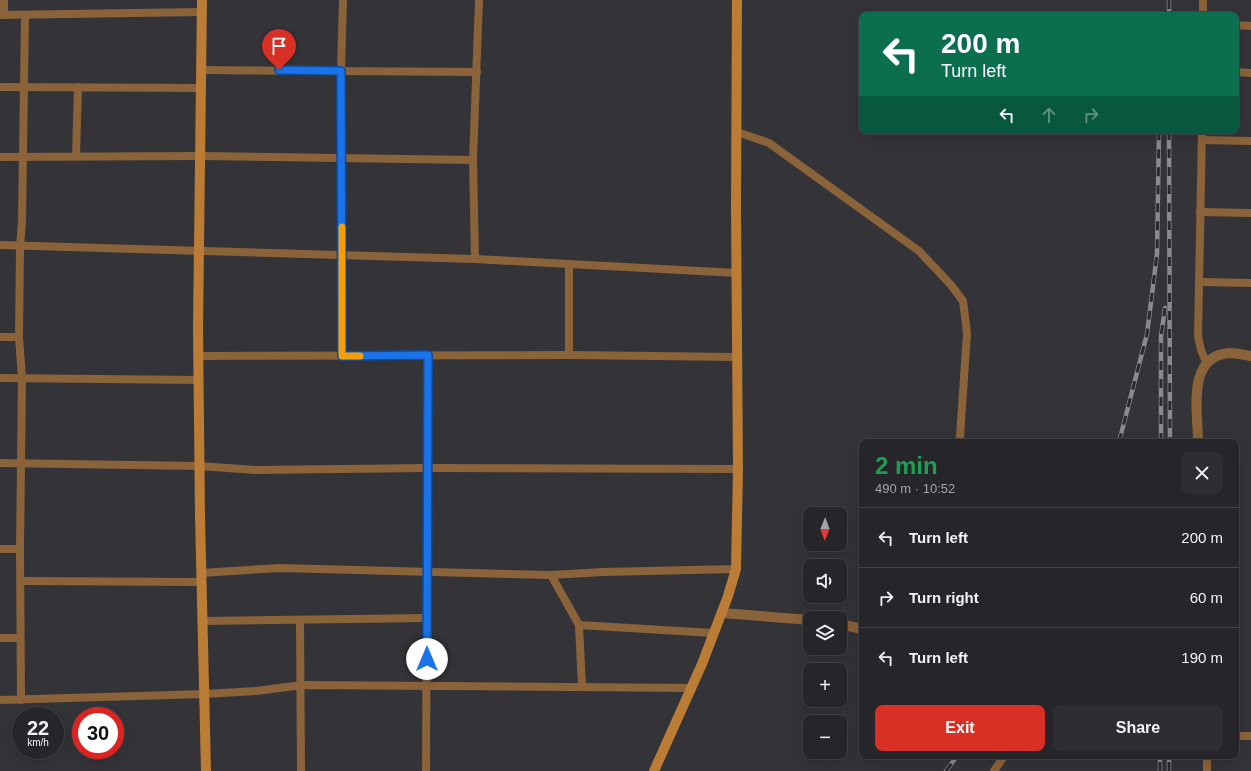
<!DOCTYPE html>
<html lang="en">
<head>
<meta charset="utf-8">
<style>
  body { margin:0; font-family:Arial,sans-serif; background:#2e2e32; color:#f1f3f6; height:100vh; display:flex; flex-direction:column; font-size:15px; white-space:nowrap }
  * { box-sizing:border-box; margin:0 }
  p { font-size:13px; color:#a4a5a8 }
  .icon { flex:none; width:22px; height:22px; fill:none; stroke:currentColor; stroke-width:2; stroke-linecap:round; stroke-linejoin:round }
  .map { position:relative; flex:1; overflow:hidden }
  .drawer { position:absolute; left:859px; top:439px; width:380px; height:320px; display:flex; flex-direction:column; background:#26262a; border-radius:8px; box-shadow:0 4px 16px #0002,0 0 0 1px #424347 }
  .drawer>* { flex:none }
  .guide { position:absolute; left:859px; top:12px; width:380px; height:122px; border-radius:8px; box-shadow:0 4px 16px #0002,0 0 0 1px #424347; background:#0b6e4f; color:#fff; overflow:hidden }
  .needle { width:26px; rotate:181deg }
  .buttons { position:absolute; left:803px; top:507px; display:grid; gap:8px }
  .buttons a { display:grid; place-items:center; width:44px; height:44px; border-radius:8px; background:#26262a; box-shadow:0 4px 16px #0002,0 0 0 1px #424347; font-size:20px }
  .speed { position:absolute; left:12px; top:707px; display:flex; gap:8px; font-size:20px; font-weight:700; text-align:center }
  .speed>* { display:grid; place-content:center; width:52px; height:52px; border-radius:50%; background:#26262a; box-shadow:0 4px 16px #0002,0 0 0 1px #424347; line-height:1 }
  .speed small { font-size:10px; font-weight:400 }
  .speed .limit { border:6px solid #d22; background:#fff; color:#111 }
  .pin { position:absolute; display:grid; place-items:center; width:34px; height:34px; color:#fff; margin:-41px -17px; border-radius:50% 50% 50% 0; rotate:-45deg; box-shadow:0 0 4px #0007 }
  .pin .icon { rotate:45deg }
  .me { position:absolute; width:44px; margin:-22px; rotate:0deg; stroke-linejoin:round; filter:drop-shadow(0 0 3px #0008) }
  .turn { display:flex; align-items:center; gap:14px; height:84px; padding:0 16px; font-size:18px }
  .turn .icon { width:52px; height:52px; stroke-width:2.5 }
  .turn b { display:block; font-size:28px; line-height:34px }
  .lanes { display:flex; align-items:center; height:38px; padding:0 16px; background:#0003; justify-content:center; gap:20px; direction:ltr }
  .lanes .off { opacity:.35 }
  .round { display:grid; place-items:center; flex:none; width:42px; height:42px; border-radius:8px; background:#2e2e32 }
  .overview { display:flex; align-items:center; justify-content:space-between; height:68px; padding:0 16px }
  h1 { font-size:24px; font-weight:700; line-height:30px; color:#1e9e55 }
  .action { display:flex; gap:8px; margin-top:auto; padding:8px 16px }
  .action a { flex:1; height:46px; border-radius:8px; background:#d93025; color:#fff; font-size:16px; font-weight:700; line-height:46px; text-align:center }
  .action a+a { background:#2e2e32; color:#f1f3f6 }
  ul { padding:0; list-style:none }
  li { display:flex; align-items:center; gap:12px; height:60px; padding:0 16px; border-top:1px solid #424347 }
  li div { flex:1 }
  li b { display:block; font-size:15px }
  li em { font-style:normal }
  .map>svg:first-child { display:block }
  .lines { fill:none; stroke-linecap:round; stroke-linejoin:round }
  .minor { stroke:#8b633a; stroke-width:8 }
  .tertiary { stroke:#8b633a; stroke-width:10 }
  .secondary { stroke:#bb7c36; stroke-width:10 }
  .rail-casing { stroke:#8a8a8e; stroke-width:4.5 }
  .rail { stroke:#29292e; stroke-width:3; stroke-dasharray:9; stroke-linecap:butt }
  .route-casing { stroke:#114b97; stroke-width:10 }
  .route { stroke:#1a73e8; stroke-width:7 }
  .slow { stroke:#f59e0b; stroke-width:7 }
</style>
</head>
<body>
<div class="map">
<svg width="1251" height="771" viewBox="0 0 1251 771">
  <rect width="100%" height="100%" fill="#333338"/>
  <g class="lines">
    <g class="minor">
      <polyline points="1203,0 1203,15"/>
      <polyline points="0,15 202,12"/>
      <polyline points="4,15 4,0"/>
      <polyline points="1236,25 1251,26"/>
      <polyline points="201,70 477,72"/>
      <polyline points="1236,72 1251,73"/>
      <polyline points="0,87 201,88"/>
      <polyline points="1202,131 1198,336 1201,350 1206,362"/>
      <polyline points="737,132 769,143 919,251 951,285 963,301 967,333 960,437"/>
      <polyline points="1202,140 1251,141"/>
      <polyline points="76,156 78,87"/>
      <polyline points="0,157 201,156 473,160"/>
      <polyline points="1200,212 1251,213"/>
      <polyline points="0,245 475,259 737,273"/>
      <polyline points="475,259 473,160 479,0"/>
      <polyline points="1200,282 1251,283"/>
      <polyline points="0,337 19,337"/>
      <polyline points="569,355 569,264"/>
      <polyline points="198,356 569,355 737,357"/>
      <polyline points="341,356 341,71 343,0"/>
      <polyline points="0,378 199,380"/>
      <polyline points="0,463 200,466 255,470 427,468 738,469"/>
      <polyline points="0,549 20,549"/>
      <polyline points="201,573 279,568 551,575 603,572 736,569"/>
      <polyline points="551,575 579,625 582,686"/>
      <polyline points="21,581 202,582"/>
      <polyline points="300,620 301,771"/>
      <polyline points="203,621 427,618"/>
      <polyline points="579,625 713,633"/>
      <polyline points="0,638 20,638"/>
      <polyline points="0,700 205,694 256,691 302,685 692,688"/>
      <polyline points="21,700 20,549 22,378 19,337 20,247 22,221 25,15"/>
      <polyline points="1236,736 1251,736"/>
      <polyline points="426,771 428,355"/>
      <polyline points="994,771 1004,756"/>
      <polyline points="1207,771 1207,756"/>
    </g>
    <g class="tertiary">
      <path d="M1198,442C1198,413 1186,356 1229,353C1236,353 1244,355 1251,356"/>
      <polyline points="722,613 810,620"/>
      <polyline points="840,624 862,629"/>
    </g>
    <g class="secondary">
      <polyline points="202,0 198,328 200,516 206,771"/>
      <polyline points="654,771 702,664 728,596 736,569 738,469 736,207 737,0"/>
    </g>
    <g class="rail-casing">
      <g id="rail">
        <polyline points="1169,0 1169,15"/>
        <polyline points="1169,131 1170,442"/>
        <polyline points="1119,442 1147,334 1157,254 1159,131"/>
        <polyline points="1161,442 1161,336 1165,308"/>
        <polyline points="946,771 957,756"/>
        <polyline points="1160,771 1160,756"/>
        <polyline points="1169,771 1169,756"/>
      </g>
    </g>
    <use href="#rail" class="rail"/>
  </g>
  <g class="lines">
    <g class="route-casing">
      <polyline id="route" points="279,70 341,71 342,356 428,355 427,659"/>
    </g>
    <use href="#route" class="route"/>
    <polyline class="slow" points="342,227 342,356 360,356"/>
  </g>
</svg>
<div class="buttons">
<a><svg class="needle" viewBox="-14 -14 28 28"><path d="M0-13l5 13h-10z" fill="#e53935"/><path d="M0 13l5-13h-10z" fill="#a4a5a8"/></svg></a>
<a><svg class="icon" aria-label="sound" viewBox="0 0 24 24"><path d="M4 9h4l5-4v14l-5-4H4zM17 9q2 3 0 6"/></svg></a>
<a><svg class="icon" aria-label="layers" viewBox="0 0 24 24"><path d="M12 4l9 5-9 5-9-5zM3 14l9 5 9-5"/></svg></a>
<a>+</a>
<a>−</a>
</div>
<div class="speed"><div>22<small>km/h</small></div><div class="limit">30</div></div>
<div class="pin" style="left:279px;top:70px;background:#d93025"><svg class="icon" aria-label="arrive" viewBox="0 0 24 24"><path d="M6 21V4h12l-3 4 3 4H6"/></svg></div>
<svg class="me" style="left:427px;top:659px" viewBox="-20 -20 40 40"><circle r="19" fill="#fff"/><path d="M0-13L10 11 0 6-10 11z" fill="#1a73e8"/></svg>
<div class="guide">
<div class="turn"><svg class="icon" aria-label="left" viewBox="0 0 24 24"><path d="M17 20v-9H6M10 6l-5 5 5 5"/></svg><div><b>200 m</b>Turn left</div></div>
<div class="lanes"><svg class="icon" aria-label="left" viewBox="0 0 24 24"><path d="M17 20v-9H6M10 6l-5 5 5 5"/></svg><svg class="icon off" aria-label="ahead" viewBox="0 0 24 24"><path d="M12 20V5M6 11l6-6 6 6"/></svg><svg class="icon off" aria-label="right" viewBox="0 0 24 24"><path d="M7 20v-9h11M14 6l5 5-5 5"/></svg></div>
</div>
<section class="drawer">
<div class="overview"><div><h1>2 min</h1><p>490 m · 10:52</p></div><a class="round"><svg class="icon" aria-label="close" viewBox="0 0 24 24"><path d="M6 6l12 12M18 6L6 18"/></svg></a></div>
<ul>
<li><svg class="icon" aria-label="left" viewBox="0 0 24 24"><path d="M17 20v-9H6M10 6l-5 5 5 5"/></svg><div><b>Turn left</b></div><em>200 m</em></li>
<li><svg class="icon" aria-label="right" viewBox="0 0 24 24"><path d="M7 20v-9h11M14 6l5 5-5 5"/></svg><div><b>Turn right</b></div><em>60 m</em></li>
<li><svg class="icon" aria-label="left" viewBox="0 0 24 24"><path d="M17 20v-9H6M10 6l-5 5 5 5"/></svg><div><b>Turn left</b></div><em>190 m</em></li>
</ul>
<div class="action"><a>Exit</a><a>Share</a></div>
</section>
</div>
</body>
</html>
